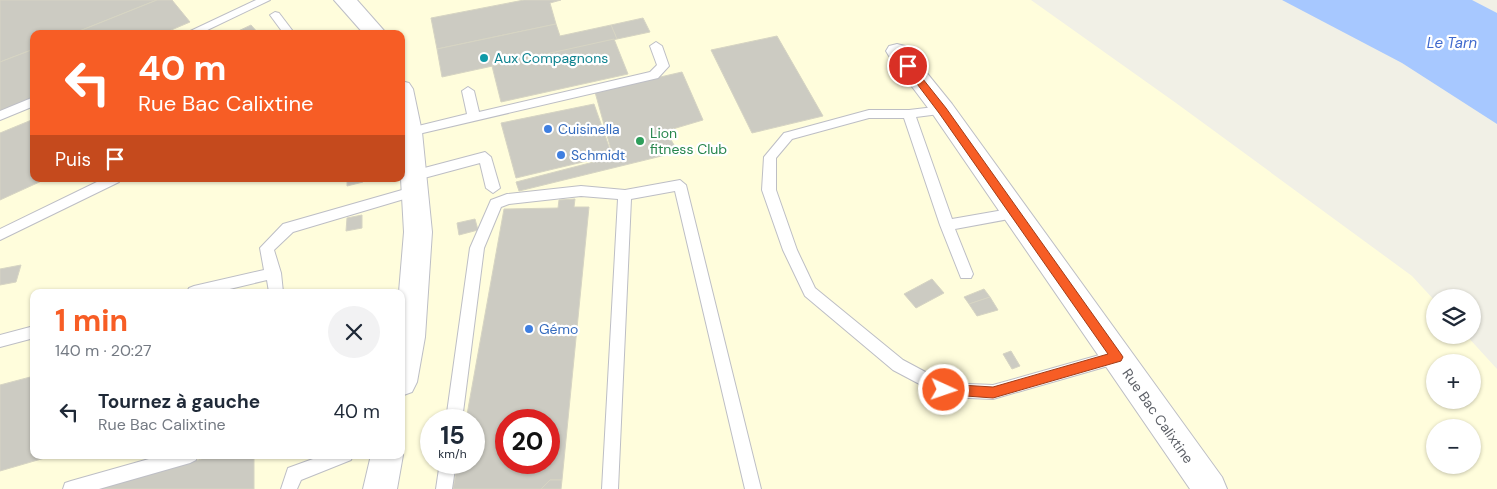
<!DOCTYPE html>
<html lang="fr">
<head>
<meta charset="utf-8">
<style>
  body { margin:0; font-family:"DM Sans",sans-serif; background:#f2f2f3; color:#1f2937; height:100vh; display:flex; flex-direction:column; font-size:19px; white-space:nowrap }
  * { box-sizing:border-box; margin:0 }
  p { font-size:16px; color:#747a83 }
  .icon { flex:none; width:28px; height:28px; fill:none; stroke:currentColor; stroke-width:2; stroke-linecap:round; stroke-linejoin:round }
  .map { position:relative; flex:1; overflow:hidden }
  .panel { position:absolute; left:30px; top:289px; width:375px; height:170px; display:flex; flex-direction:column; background:#fff; border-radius:10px; box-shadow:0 1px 4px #0004 }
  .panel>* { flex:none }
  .top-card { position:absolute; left:30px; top:30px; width:375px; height:152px; border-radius:10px; box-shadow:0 1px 4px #0004; background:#f75d25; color:#fff; overflow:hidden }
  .tools { position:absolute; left:1426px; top:289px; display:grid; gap:10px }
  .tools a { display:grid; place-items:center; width:55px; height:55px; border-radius:50%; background:#fff; box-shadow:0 1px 4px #0004; font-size:25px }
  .speed { position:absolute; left:420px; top:409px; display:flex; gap:10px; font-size:25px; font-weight:700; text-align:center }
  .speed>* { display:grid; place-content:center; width:65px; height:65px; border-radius:50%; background:#fff; box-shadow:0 1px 4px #0004; line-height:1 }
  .speed small { font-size:12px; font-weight:400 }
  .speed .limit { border:8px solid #d22; background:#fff; color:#111 }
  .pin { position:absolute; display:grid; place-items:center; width:42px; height:42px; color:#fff; margin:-21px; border:2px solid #fff; border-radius:50%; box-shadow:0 1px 5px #0007 }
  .me { position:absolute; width:55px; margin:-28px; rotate:93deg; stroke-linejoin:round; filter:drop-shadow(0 0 4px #0008) }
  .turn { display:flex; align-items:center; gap:18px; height:105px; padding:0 25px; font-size:22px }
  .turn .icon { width:65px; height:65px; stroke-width:2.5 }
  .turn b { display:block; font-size:35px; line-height:42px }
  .then { display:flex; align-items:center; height:48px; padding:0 25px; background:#0003; gap:10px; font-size:19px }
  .round { display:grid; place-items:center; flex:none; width:52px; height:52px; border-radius:26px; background:#f2f2f3 }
  .headline { display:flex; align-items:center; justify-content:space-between; height:85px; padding:0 25px }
  h1 { font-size:30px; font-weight:700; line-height:38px; color:#f75d25 }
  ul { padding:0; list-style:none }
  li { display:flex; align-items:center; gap:15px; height:75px; padding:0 25px }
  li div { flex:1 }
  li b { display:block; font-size:19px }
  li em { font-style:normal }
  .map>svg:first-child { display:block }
  .commercial { fill:#fffddc; fill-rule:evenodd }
  .water { fill:#a7c8ff }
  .building { fill:#cccbc2; stroke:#d6d4c3; fill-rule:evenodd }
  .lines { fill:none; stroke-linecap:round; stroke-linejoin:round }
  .lane-casing { stroke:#bdbec5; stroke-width:2 }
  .street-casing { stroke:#bdbec5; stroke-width:2 }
  .lane { fill:#fff; fill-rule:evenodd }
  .street { fill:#fff; fill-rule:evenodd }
  .route { fill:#f75d25; stroke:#a13c18 }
  .culture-dot { fill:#0f9aa8; stroke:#fff; stroke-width:2 }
  .shop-dot { fill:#3f7fe0; stroke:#fff; stroke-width:2 }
  .leisure-dot { fill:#2e9e5b; stroke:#fff; stroke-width:2 }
  .labels { text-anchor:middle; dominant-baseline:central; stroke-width:4.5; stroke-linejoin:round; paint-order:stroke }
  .culture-label { font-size:14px; fill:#0d838f; stroke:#fff; text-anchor:start }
  .shop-label { font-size:14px; fill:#366cbe; stroke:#fff; text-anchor:start }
  .leisure-label { font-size:14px; fill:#27864d; stroke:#fff; text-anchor:start }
  .street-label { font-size:14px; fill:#5d6067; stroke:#fff }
  .water-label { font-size:15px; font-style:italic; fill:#3f69cd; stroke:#fff }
</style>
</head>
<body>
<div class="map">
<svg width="1497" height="489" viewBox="0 0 1497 489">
  <rect width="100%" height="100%" fill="#f1f0e6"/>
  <path class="commercial" d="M0,0H1031L1176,103L1412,276L1435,301V335H1466L1497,369V489H0ZM34,34H401V179H34ZM34,292H401V455H34ZM1435,362H1472V400H1435ZM431,420H474V462H431ZM506,420H549V462H506ZM1435,428H1472V465H1435Z"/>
  <polygon class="water" points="1282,0 1472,0 1497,13 1497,124 1402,63"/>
  <g class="building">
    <polygon points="0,0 157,0 72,34 34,34 34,49 0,62"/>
    <polygon points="157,0 172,0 190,22 162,34 72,34"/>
    <polygon points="524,0 561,0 550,3 556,24 437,49 431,18"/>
    <polygon points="643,18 650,32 617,39 611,25"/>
    <polygon points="556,24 560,36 611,25 617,39 442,77 437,49"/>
    <polygon points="251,25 259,34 232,34"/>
    <polygon points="777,36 823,116 752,133 711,50"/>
    <polygon points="614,39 628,74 501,102 492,66"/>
    <polygon points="34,49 34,100 0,114 0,62"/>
    <polygon points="682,72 703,120 666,131 678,152 519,191 516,182 613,157 595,92"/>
    <polygon points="594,104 612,155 516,178 501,123"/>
    <polygon points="34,119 34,179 46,179 0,200 0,133"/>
    <polygon points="347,179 363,179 363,182 347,186"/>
    <path d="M575,199L574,207H589L562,480H550L541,489H453L458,462H474V420H466L504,209L558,208L559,200ZM506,420H549V462H506Z"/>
    <polygon points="362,215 362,228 346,231 347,218"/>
    <polygon points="475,219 478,230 459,235 457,223"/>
    <polygon points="21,265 16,282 0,285 0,269"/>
    <polygon points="932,279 944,293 916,308 904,294"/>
    <polygon points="984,289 990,297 969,304 964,297"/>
    <polygon points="990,297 998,310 977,316 969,304"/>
    <polygon points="1011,351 1020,366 1012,369 1003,354"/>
    <polygon points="34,376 34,455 55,455 0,471 0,385"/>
    <polygon points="215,455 254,455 254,489 99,489"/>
    <polygon points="550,480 562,480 561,489 541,489"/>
  </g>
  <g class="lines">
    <g class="lane-casing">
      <g id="lane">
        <polygon points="256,0 270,0 199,34 184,34"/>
        <polygon points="275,12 279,13 295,34 284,34 270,15"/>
        <polygon points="656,42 662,46 669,66 658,78 410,136 404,132 410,128 467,114 462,91 468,87 474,91 479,112 650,72 657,65 650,46"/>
        <polygon points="34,97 34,106 0,120 0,111"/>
        <polygon points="943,106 949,110 947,113 916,117 952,219 1015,208 1022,213 1020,217 955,229 973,274 971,278 961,278 940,225 904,118 869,118 792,139 776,158 776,190 797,250 815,288 903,360 946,383 993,385 1117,350 1122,352 1125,357 1122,362 993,399 944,397 893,370 805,296 783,250 762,190 764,157 784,133 788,132 869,110 909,110"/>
        <polygon points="485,152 491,157 500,188 493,193 486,188 480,163 413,181 407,176 413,171"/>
        <polygon points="103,179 120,179 119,182 0,240 0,229"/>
        <polygon points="680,180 686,185 761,489 745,489 675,191 631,199 618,489 602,489 618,199 581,196 509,204 501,207 484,248 462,420 446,420 470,248 491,200 507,194 581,186 625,190"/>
        <polygon points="416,186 423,191 421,194 293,232 274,250 281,273 283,292 269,292 267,280 217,292 187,292 189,288 194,286 264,270 260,248 283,224"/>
        <polygon points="34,326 34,338 0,347 0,335"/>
        <polygon points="163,455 198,455 196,460 190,463 99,489 63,489 65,483 71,481"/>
        <polygon points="324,455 353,455 351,460 301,480 297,489 281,489 288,468"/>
        <polygon points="440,462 456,462 452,489 436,489"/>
      </g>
    </g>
    <g class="street-casing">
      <g id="street">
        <polygon points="334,0 357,0 387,34 364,34"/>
        <polygon points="897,44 905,46 952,104 1222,477 1227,489 1190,489 934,116 889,56 886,51 889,46"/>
        <polygon points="401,81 409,83 413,89 422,132 432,232 425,337 417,382 412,392 401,396 401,292 399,292 404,232 401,179"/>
        <polygon points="401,450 403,455 397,489 363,489 371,455 401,455"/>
      </g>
    </g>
    <use href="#lane" class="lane"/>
    <use href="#street" class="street"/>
  </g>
  <polygon class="route" points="908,63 911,64 946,108 1121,354 1123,357 1121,361 993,398 939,394 937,390 939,385 944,384 993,387 1108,354 939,113 905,68 903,66"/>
  <circle class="culture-dot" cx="484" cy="58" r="5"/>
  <g class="shop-dot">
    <circle cx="548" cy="129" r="5"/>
    <circle cx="561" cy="155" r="5"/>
    <circle cx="529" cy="329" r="5"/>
  </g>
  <circle class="leisure-dot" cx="640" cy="141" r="5"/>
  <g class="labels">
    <g class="culture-label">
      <text x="494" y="58">Aux Compagnons</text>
    </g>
    <g class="shop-label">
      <text x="558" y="129">Cuisinella</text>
      <text x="571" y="155">Schmidt</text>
      <text x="539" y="329">Gémo</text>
    </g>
    <g class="leisure-label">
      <text x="650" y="133">Lion<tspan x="650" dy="16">fitness Club</tspan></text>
    </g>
    <g class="street-label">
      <text transform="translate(1158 416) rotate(55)">Rue Bac Calixtine</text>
    </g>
    <g class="water-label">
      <text x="1452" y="43">Le Tarn</text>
    </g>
  </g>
</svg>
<div class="tools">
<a><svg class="icon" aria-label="layers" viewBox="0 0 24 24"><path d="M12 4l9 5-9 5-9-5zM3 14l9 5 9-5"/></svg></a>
<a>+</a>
<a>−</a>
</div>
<div class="speed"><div>15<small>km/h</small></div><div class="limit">20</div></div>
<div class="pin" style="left:908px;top:66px;background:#d93025"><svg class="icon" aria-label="arrive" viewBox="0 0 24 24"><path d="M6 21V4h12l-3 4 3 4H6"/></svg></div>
<svg class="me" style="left:944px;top:390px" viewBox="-20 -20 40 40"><circle r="17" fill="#f75d25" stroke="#fff" stroke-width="3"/><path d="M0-11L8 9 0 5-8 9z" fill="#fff"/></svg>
<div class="top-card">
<div class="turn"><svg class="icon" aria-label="left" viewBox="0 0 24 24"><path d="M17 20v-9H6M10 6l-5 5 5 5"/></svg><div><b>40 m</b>Rue Bac Calixtine</div></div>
<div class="then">Puis<svg class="icon" aria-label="arrive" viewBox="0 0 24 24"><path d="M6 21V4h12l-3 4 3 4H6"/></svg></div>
</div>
<section class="panel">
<div class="headline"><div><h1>1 min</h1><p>140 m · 20:27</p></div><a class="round"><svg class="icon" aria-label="close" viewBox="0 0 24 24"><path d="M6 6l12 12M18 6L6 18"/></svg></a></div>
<ul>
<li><svg class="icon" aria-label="left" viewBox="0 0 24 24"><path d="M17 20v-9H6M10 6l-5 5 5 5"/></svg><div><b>Tournez à gauche</b><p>Rue Bac Calixtine</p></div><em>40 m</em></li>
</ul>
</section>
</div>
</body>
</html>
